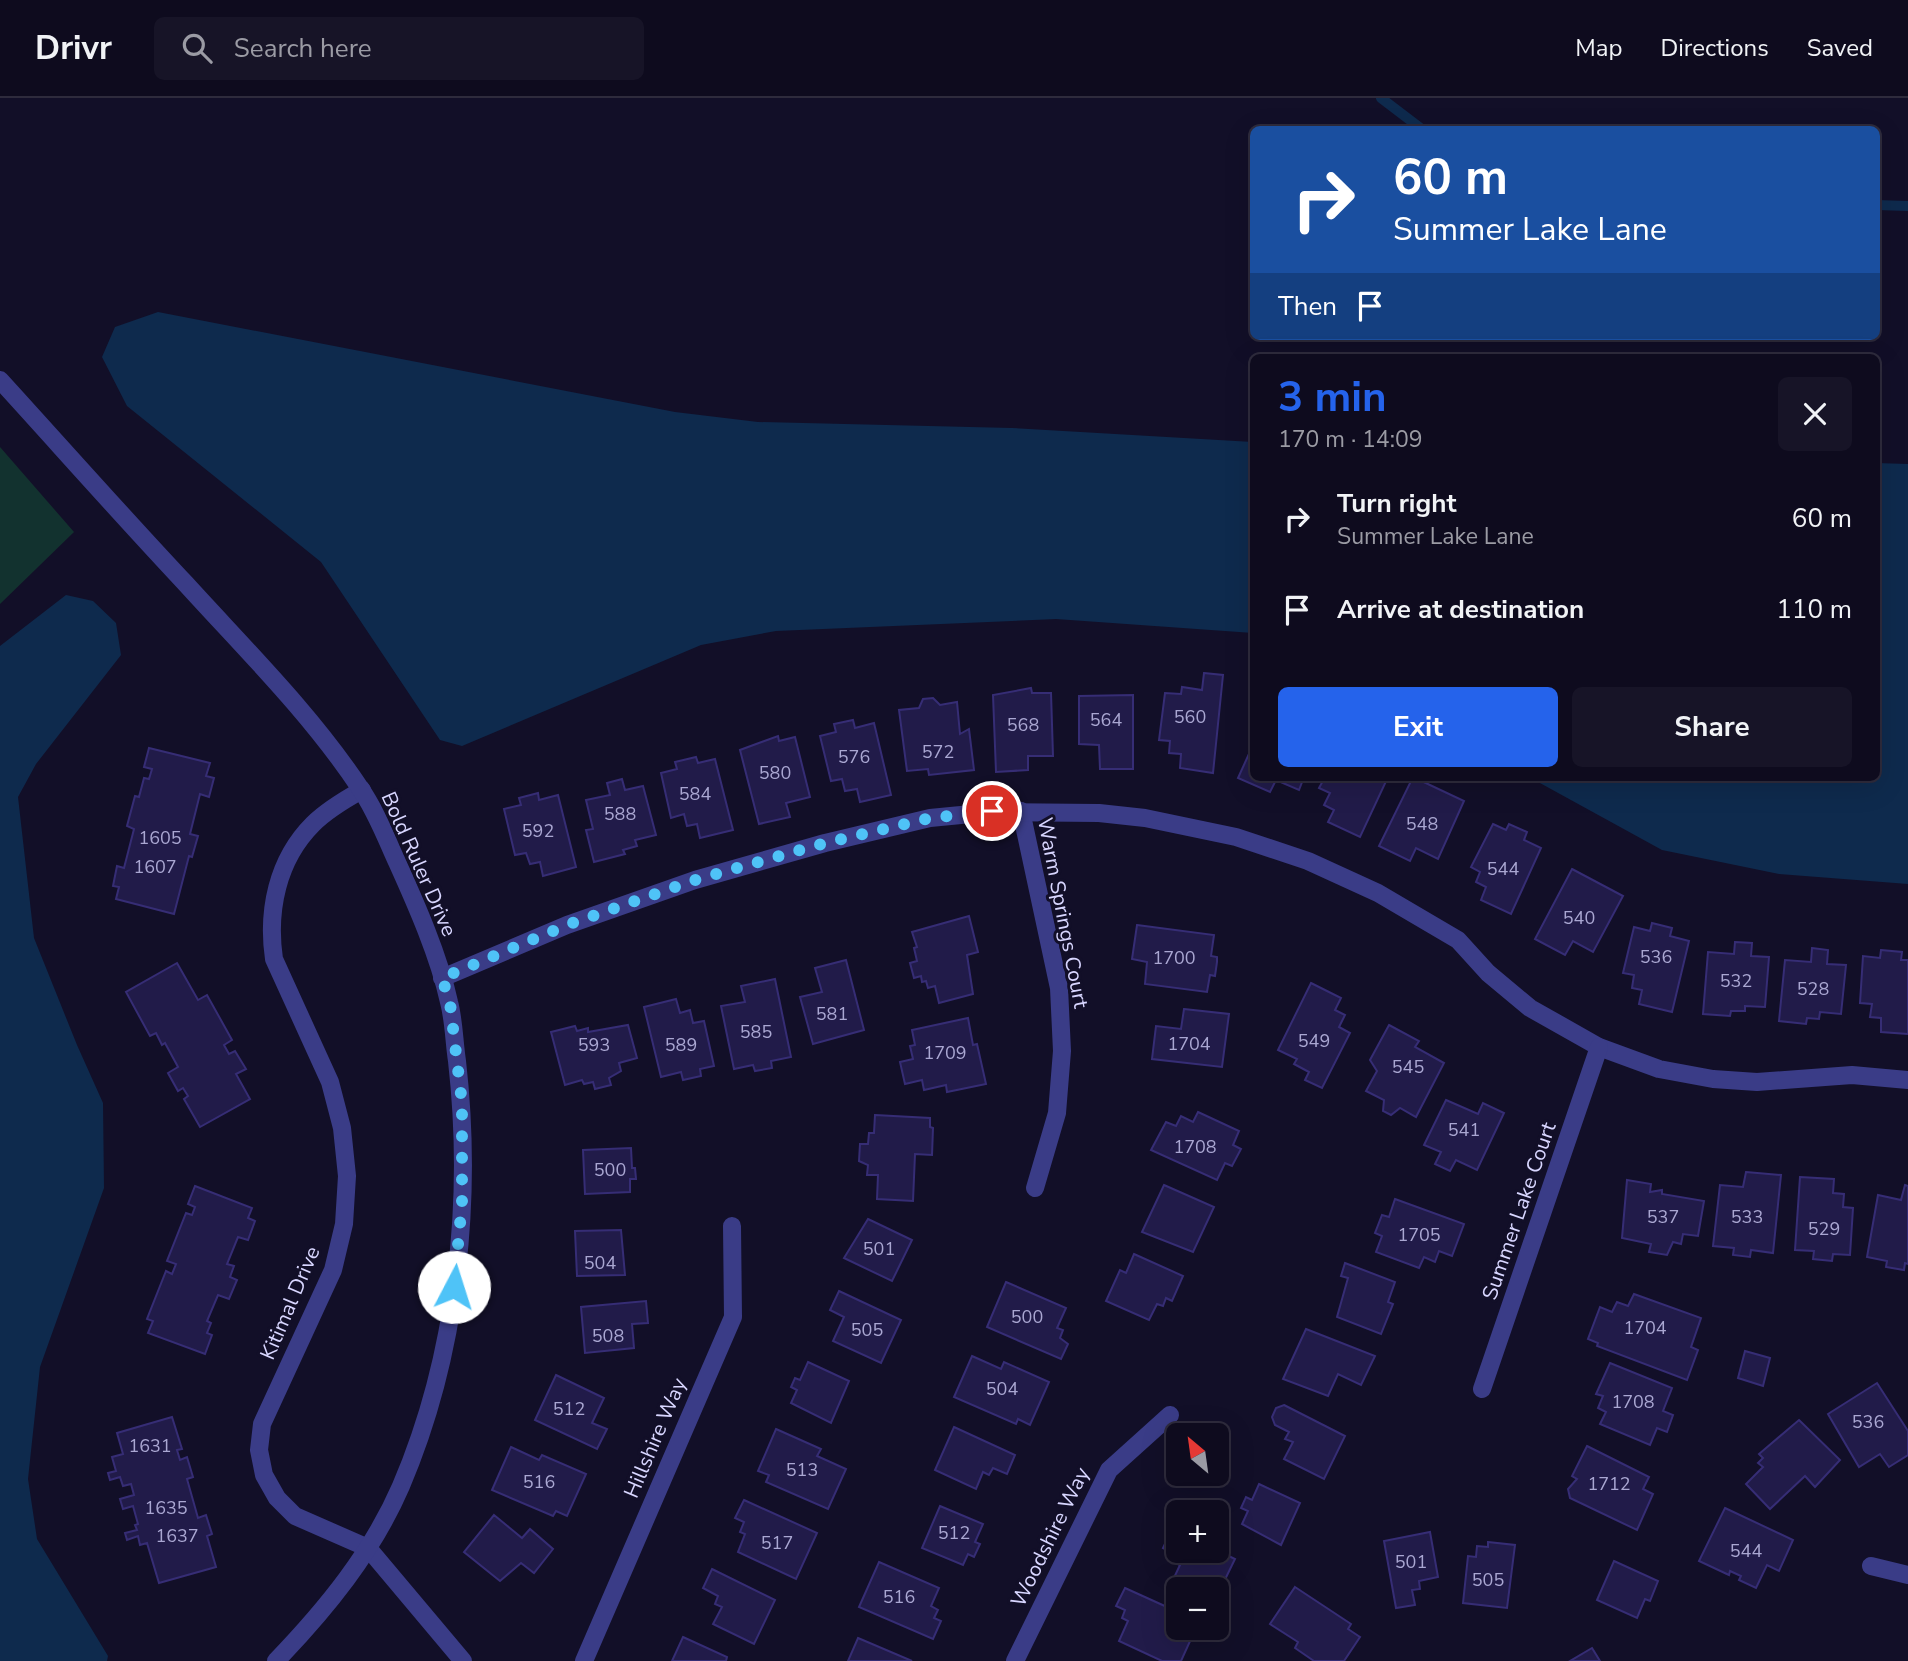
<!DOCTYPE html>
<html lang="en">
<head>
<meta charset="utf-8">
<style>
  body { margin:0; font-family:"Nunito Sans",sans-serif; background:#171427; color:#f1f3f6; height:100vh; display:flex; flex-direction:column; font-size:26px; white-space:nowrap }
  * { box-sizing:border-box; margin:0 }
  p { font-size:23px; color:#9b9ba4 }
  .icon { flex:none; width:38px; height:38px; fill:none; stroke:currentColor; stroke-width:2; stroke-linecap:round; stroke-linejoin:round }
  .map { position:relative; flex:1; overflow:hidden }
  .drawer { position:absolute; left:1250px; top:256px; width:630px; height:427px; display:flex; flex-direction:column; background:#0e0b1e; border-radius:10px; box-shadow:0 7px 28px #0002,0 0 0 2px #2e2b3c }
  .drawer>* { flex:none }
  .top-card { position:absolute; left:1250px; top:28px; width:630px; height:214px; border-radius:10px; box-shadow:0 7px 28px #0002,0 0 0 2px #2e2b3c; background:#1a4fa0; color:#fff; overflow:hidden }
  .needle { width:46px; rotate:331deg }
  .controls { position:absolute; left:1166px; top:1325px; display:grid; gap:14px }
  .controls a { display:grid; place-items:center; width:63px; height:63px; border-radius:10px; background:#0e0b1e; box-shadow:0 7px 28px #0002,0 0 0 2px #2e2b3c; font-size:35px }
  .pin { position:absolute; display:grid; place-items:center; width:60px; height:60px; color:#fff; margin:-30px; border:4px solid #fff; border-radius:50%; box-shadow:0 2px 7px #0007 }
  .me { position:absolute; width:77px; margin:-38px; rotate:5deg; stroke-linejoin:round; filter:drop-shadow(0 0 5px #0008) }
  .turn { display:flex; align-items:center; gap:24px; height:147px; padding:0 28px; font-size:32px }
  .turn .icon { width:91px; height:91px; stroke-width:2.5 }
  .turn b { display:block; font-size:49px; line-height:60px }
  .then { display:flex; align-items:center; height:66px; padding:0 28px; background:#0003; gap:14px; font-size:26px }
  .round { display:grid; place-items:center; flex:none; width:74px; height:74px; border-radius:10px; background:#171427 }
  .overview { display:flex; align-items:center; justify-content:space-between; height:119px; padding:0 28px }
  h1 { font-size:42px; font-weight:700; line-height:52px; color:#2563eb }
  .cta { display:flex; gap:14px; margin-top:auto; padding:14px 28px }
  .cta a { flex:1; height:80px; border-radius:10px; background:#2563eb; color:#fff; font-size:28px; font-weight:700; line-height:80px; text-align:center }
  .cta a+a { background:#171427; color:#f1f3f6 }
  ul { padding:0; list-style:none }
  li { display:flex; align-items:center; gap:21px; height:91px; padding:0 28px }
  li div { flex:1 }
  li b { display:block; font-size:26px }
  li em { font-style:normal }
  header { display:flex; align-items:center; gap:42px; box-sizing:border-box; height:98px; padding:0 35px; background:#0e0b1e; border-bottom:2px solid #2e2b3c }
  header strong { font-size:33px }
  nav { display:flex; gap:38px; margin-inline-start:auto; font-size:24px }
  .search { width:490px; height:63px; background:#171427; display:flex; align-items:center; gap:18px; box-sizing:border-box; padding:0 24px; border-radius:10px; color:#9b9ba4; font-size:26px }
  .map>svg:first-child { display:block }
  .green { fill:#12322f }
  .water { fill:#0e2a4d }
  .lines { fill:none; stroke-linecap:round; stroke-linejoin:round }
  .stream { stroke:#0e2a4d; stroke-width:10 }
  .building { fill:#211b49; stroke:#362d75; stroke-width:2 }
  .minor { stroke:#3a3c87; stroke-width:18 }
  .tertiary { stroke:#3a3c87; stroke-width:18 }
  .route { stroke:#4fc3f7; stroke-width:12; stroke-dasharray:0 21.6 }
  .labels { text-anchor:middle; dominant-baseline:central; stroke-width:6; stroke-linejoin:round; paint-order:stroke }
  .number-label { font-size:18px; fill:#aaa7d2 }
  .street-label { font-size:21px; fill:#d8d6ff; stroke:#120f28 }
</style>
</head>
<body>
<header>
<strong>Drivr</strong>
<div class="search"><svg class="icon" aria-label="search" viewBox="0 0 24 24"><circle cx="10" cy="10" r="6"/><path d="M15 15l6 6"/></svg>Search here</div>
<nav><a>Map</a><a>Directions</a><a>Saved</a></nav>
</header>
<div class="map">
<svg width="1908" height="1563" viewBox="0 0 1908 1563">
  <rect width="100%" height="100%" fill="#120f28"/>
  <polygon class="green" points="0,349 74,434 0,506"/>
  <g class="water">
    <polygon points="158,214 675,314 758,324 1012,330 1253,344 1253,535 1056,521 776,533 701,547 462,648 440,642 321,464 127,308 102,259 115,229"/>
    <polygon points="1876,365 1908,366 1908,786 1779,776 1662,752 1529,679 1876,679"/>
    <polygon points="66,497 93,503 116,525 121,557 36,666 18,699 34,840 77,947 103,1005 104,1090 40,1269 28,1381 37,1441 108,1558 107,1563 0,1563 0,548"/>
  </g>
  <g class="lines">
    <g class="stream">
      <polyline points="1381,0 1423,32"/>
      <polyline points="1876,107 1908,108"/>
    </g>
  </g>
  <g class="building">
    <polygon points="1204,575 1223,577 1213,675 1180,670 1181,656 1169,655 1170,643 1159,642 1165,595 1181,596 1182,589 1202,592"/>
    <polygon points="1031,590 1032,595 1051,595 1053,658 1028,658 1028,672 996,674 993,597"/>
    <polygon points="1133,597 1133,671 1100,671 1099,647 1079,646 1079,598"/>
    <polygon points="933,600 940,607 957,604 960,636 969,631 974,672 929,677 928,671 907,673 899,612 919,610 923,601"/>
    <polygon points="853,622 855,630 874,625 891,697 860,704 857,691 845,693 842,681 831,683 820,638 836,634 834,626"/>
    <polygon points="778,638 779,643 795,639 810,699 786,705 790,719 759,726 740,652"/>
    <polygon points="1253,647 1253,679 1304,679 1299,692 1276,682 1270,694 1238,680"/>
    <polygon points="149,650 210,665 206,678 214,680 209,699 200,696 190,736 198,738 192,759 189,758 174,816 116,801 119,789 113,788 117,768 124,770 134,731 127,728 135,698 139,699 144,680 149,681 152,671 144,669"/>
    <polygon points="696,659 698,665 715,661 733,732 700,740 697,726 687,728 684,716 671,720 661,675 677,671 675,664"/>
    <polygon points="1325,679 1388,679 1360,739 1328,724 1334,712 1324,707 1330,695 1319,690"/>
    <polygon points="1413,679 1464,703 1438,761 1416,750 1410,763 1379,748"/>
    <polygon points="622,681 625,692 643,688 656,737 635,742 637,748 623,752 625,756 594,764 586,732 593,731 586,702 610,697 607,685"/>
    <polygon points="538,695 539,702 558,697 576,769 543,778 540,764 530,766 526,755 515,757 504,711 521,707 519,700"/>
    <polygon points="1493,726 1506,732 1509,726 1527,734 1524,742 1541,750 1511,816 1481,802 1486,789 1476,784 1480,774 1471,769"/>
    <polygon points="1572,771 1623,798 1593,854 1573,843 1565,857 1535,841"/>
    <polygon points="969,818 978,854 967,857 973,896 939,905 935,888 928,890 926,883 922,884 921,878 914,880 910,865 917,863 914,850 917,849 912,834"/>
    <polygon points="1652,825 1672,830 1670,838 1689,843 1672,914 1639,906 1642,892 1632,890 1634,877 1623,875 1634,829 1650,833"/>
    <polygon points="1137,827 1214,837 1211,858 1217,859 1217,864 1215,878 1210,877 1207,894 1145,886 1147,864 1132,861"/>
    <polygon points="1735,844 1752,845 1751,858 1769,859 1765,909 1745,908 1745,913 1731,913 1730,918 1703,916 1708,854 1734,856"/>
    <polygon points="1812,850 1828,852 1827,866 1846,867 1841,916 1820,914 1819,921 1807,920 1806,926 1779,923 1785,862 1811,864"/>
    <polygon points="1881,852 1902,854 1901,862 1908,862 1908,936 1881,934 1881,920 1870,919 1872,906 1860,905 1863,858 1880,860"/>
    <polygon points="846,862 864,932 813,946 800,899 822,894 815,870"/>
    <polygon points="177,865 198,902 207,897 232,942 224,947 229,956 235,953 246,971 236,976 250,1001 200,1029 184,1001 188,998 183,990 178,993 168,975 178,969 165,945 162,947 156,935 150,938 126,894"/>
    <polygon points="775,881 791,959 771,963 772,970 755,973 753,967 734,971 721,908 745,904 741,888"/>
    <polygon points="1311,885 1341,900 1335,912 1345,917 1339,929 1350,935 1322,990 1305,982 1309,974 1294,966 1297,961 1278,952"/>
    <polygon points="676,901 680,915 690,912 693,925 704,923 714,968 700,971 701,978 683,982 681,974 661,979 644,909"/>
    <polygon points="1184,911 1229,916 1222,969 1152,961 1156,928 1181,931"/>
    <polygon points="968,920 973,947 977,946 986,986 947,994 946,987 924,992 922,982 905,986 900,964 913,961 910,948 915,947 912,932"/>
    <polygon points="628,927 637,960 619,965 621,973 609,980 611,987 595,991 593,984 584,986 582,982 565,987 551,934 575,928 577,933 588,930 588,934"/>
    <polygon points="1389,927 1419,943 1415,949 1444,965 1416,1019 1400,1010 1391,1017 1383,1013 1384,1002 1366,993 1377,973 1370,962"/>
    <polygon points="1446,1002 1478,1016 1483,1005 1504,1015 1477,1072 1456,1062 1450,1073 1435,1066 1441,1054 1424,1047"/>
    <polygon points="1198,1014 1239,1033 1233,1047 1241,1051 1232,1068 1225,1065 1217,1082 1151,1052 1166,1024 1176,1028 1181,1018 1193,1024"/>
    <polygon points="875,1017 930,1020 930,1029 933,1030 932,1057 915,1056 913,1103 877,1101 878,1077 867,1077 868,1067 859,1063 860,1046 868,1046 869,1035 874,1035"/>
    <polygon points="631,1050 632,1070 635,1070 636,1081 630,1081 630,1094 585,1096 583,1052"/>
    <polygon points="1746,1074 1781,1077 1773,1155 1751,1152 1750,1159 1733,1157 1734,1150 1713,1148 1720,1087 1743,1089"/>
    <polygon points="1800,1079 1834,1081 1833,1095 1844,1096 1843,1109 1853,1110 1850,1157 1833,1156 1832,1163 1813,1161 1814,1153 1795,1152"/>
    <polygon points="1627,1082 1651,1086 1650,1094 1662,1092 1662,1096 1704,1103 1698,1138 1683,1136 1681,1146 1673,1144 1667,1157 1649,1154 1651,1146 1622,1140"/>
    <polygon points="1164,1087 1214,1109 1193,1154 1142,1134"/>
    <polygon points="1905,1087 1908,1088 1908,1166 1905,1165 1904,1172 1886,1169 1887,1163 1867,1159 1878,1097 1901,1102"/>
    <polygon points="195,1088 252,1110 248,1120 255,1123 248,1142 238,1139 227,1166 234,1168 230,1179 237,1182 229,1201 218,1197 207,1223 211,1225 207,1235 212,1237 205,1256 148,1235 153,1223 147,1221 166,1173 172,1176 176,1166 167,1163 186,1115 192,1117 195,1109 188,1106"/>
    <polygon points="1395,1101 1464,1126 1452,1158 1439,1153 1435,1164 1424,1159 1419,1170 1376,1154 1382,1138 1375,1135 1382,1117 1389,1119"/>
    <polygon points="868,1121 912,1142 892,1183 844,1160"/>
    <polygon points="621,1132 625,1177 577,1178 575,1133"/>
    <polygon points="1134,1156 1183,1178 1172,1203 1166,1200 1163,1208 1157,1206 1149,1222 1106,1203 1120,1172 1126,1175"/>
    <polygon points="1345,1165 1395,1184 1388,1204 1393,1206 1381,1236 1337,1219 1348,1180 1341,1178"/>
    <polygon points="1006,1184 1066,1210 1057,1230 1063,1232 1060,1240 1068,1246 1061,1261 987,1229"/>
    <polygon points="839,1193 901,1222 881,1265 833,1243 844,1219 830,1212"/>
    <polygon points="1634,1196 1701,1220 1691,1249 1698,1252 1687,1282 1597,1248 1598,1245 1588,1241 1600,1209 1612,1214 1617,1204 1628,1208"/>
    <polygon points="646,1203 648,1225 632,1226 634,1250 585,1255 581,1209"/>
    <polygon points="1306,1231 1375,1258 1361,1287 1338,1276 1328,1298 1283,1281"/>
    <polygon points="1745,1253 1770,1260 1763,1288 1738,1280"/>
    <polygon points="972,1258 1001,1271 1004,1264 1049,1284 1030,1327 1018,1321 1016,1326 954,1299"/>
    <polygon points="808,1264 849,1283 831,1325 791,1305 797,1292 791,1289 795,1280 800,1282"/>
    <polygon points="1610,1265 1672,1290 1663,1313 1673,1317 1667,1334 1657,1330 1650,1347 1600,1326 1606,1314 1598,1310 1603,1298 1596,1296"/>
    <polygon points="556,1277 604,1300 592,1325 607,1331 597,1351 535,1322"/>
    <polygon points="1877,1285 1908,1333 1908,1357 1889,1369 1880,1356 1859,1369 1828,1316"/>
    <polygon points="1284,1307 1345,1338 1324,1381 1284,1361 1293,1344 1285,1341 1289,1334 1275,1327 1272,1319 1276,1310"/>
    <polygon points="172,1319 182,1351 177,1352 180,1362 187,1359 193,1379 187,1381 198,1420 206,1417 212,1436 207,1438 216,1469 159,1485 147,1445 140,1447 138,1438 127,1442 125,1435 137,1432 135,1427 138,1426 133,1408 123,1411 120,1401 134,1397 131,1386 123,1388 120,1379 110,1382 108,1375 116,1373 112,1359 123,1356 117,1335"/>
    <polygon points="1799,1322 1840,1362 1815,1389 1805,1378 1770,1411 1746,1386 1763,1369 1758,1365 1763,1360 1759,1356"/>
    <polygon points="954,1329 1015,1357 1007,1376 993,1370 989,1377 983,1374 976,1391 935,1372"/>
    <polygon points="776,1331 821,1351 817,1358 846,1371 828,1411 766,1384 769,1377 758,1373"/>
    <polygon points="1587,1348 1649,1379 1643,1391 1653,1396 1637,1432 1570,1400 1568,1391 1577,1381 1572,1378"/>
    <polygon points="511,1349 539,1362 542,1357 586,1376 567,1418 556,1413 553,1418 492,1392"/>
    <polygon points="1259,1386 1300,1405 1281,1447 1242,1426 1248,1413 1241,1410 1246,1399 1252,1402"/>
    <polygon points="744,1402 817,1435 796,1481 738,1454 745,1436 740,1434 744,1424 735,1420"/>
    <polygon points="940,1408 983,1426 975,1444 980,1446 974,1459 968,1456 963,1467 922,1450"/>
    <polygon points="1725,1410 1793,1442 1779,1473 1767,1467 1756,1490 1739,1482 1741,1478 1730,1473 1729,1477 1699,1463"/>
    <polygon points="494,1417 522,1440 530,1431 553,1451 534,1475 521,1465 500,1483 464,1454"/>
    <polygon points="1172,1431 1178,1433 1178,1452 1216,1452 1235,1461 1216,1500 1216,1491 1187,1491 1172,1484 1180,1467 1175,1465 1178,1458 1163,1450"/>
    <polygon points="1430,1434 1438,1479 1419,1483 1420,1491 1412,1492 1415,1507 1396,1510 1384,1443"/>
    <polygon points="1488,1444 1515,1447 1507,1510 1463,1505 1468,1458 1476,1459 1477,1448 1488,1449"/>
    <polygon points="1614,1463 1658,1483 1650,1503 1645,1501 1637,1520 1597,1502"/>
    <polygon points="879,1464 939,1490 931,1508 938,1512 934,1520 941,1523 933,1541 859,1509"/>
    <polygon points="712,1471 775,1502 754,1546 713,1526 722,1509 715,1506 718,1498 703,1490"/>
    <polygon points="1295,1489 1351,1526 1348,1531 1360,1539 1344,1563 1314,1563 1295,1550 1298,1544 1270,1526"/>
    <polygon points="1125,1490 1178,1514 1178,1530 1196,1530 1181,1563 1162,1563 1119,1543 1128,1523 1122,1520 1125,1512 1116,1508"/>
    <polygon points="683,1539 727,1559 726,1563 672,1563"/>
    <polygon points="858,1540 912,1563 848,1563"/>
    <polygon points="1592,1550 1600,1563 1570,1563"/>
  </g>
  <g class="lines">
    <g class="minor">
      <path d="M362,692C344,702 327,712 313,726C277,762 267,813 274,861L330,984L342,1030L347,1078L344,1126L333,1172L262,1326L259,1352L264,1377L277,1400L295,1418L368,1450L463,1563"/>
      <polyline points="1021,713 1059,890 1062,953 1057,1015 1035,1090"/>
      <polyline points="442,880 567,827 695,782 825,745 930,720 992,714 1099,715 1145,720 1236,739 1308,763 1378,795 1458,842 1488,875 1530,910 1599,949 1659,971 1713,981 1757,984 1852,977 1908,982"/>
      <polyline points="1482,1291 1599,949"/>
      <polyline points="1871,1468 1908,1477"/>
      <polyline points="584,1563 733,1219 732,1128"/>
      <polyline points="1015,1563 1109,1372 1170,1317"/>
    </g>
    <path class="tertiary" d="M0,282C62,350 123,419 186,486C246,552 311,616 360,690C376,713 386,740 397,764C416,806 439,858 449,904C454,923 454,943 457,963C473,1104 457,1257 401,1388C372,1455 326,1511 276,1563"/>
  </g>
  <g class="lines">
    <polyline class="route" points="454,1189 462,1105 462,1005 450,905 442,880 567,827 695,782 825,745 930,720 992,713"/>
  </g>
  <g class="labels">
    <g class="number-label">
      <text x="1190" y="619">560</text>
      <text x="1106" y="622">564</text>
      <text x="1023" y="627">568</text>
      <text x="938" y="654">572</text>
      <text x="854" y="659">576</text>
      <text x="775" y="675">580</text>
      <text x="695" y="696">584</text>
      <text x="620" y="716">588</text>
      <text x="1422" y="726">548</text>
      <text x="538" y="733">592</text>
      <text x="160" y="740">1605</text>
      <text x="155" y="769">1607</text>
      <text x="1503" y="771">544</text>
      <text x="1579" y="820">540</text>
      <text x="1656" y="859">536</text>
      <text x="1174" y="860">1700</text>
      <text x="1736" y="883">532</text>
      <text x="1813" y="891">528</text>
      <text x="832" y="916">581</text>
      <text x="756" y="934">585</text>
      <text x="1314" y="943">549</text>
      <text x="1189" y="946">1704</text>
      <text x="594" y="947">593</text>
      <text x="681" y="947">589</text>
      <text x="945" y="955">1709</text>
      <text x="1408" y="969">545</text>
      <text x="1464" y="1032">541</text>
      <text x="1195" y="1049">1708</text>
      <text x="610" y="1072">500</text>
      <text x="1663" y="1119">537</text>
      <text x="1747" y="1119">533</text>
      <text x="1824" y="1131">529</text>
      <text x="1419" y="1137">1705</text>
      <text x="879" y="1151">501</text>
      <text x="600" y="1165">504</text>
      <text x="1027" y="1219">500</text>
      <text x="1645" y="1230">1704</text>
      <text x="867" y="1232">505</text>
      <text x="608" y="1238">508</text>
      <text x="1002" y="1291">504</text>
      <text x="1633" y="1304">1708</text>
      <text x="569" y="1311">512</text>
      <text x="1868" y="1324">536</text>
      <text x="150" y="1348">1631</text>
      <text x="802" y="1372">513</text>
      <text x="539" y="1384">516</text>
      <text x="1609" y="1386">1712</text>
      <text x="166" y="1410">1635</text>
      <text x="954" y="1435">512</text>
      <text x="177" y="1438">1637</text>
      <text x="777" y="1445">517</text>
      <text x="1746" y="1453">544</text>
      <text x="1411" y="1464">501</text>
      <text x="1488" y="1482">505</text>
      <text x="899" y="1499">516</text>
    </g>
    <g class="street-label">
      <text transform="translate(419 766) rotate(66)">Bold Ruler Drive</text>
      <text transform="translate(1063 815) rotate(79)">Warm Springs Court</text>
      <text transform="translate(1519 1113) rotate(-71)">Summer Lake Court</text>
      <text transform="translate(290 1205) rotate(-67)">Kitimal Drive</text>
      <text transform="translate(655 1340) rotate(-67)">Hillshire Way</text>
      <text transform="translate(1050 1439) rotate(-64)">Woodshire Way</text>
    </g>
  </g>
</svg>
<div class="controls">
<a><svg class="needle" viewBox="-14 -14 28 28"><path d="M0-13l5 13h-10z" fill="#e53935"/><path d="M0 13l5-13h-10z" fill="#9b9ba4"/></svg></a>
<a>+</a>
<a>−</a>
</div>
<div class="pin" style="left:992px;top:713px;background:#d93025"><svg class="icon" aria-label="arrive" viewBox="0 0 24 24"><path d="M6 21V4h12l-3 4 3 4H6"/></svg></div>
<svg class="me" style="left:454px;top:1189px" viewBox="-20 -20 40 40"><circle r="19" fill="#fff"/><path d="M0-13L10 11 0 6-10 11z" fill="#4fc3f7"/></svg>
<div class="top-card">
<div class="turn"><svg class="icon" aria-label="right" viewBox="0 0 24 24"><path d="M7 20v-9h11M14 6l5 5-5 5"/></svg><div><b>60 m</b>Summer Lake Lane</div></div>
<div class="then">Then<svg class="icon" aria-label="arrive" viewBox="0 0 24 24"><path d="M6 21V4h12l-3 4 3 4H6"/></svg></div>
</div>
<section class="drawer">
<div class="overview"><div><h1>3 min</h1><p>170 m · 14:09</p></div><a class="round"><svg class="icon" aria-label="close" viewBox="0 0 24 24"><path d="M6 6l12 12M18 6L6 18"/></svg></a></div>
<ul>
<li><svg class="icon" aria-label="right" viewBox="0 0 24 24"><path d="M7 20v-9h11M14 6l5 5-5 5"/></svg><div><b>Turn right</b><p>Summer Lake Lane</p></div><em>60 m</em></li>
<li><svg class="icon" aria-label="arrive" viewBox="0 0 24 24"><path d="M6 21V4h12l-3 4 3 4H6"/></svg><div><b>Arrive at destination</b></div><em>110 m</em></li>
</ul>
<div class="cta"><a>Exit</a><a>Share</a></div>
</section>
</div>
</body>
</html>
